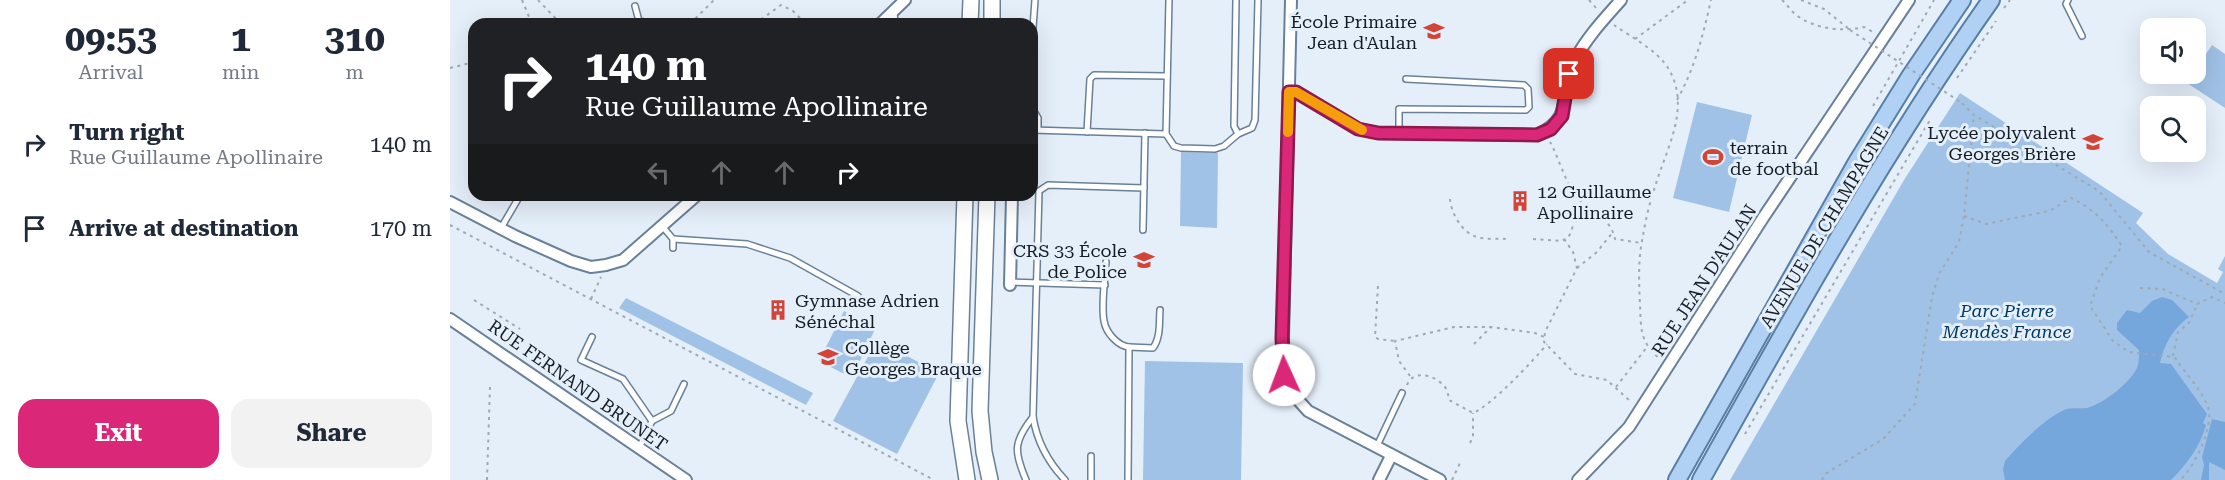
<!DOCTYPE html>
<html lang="en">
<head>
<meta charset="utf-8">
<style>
  body { margin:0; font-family:"Roboto Serif",serif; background:#f2f2f3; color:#1f2937; height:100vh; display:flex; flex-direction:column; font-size:22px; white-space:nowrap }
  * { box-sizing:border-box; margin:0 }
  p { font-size:20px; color:#747a83 }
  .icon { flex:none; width:33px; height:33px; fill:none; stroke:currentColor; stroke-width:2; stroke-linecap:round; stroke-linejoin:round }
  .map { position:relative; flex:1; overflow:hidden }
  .details { display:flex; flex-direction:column; background:#fff; width:450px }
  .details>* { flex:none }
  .guide { position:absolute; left:18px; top:18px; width:570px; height:183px; border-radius:18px; box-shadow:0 6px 24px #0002; background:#202124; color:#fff; overflow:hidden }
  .tools { position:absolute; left:1690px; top:18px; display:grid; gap:12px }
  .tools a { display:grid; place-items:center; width:66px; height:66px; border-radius:12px; background:#fff; box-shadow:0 6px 24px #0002; font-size:30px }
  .pin { position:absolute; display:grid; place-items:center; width:51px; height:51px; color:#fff; margin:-26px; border-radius:12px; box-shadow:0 3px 9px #0006 }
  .me { position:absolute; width:66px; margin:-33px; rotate:358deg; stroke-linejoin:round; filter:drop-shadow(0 0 4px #0008) }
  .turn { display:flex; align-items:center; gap:21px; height:126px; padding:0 18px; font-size:27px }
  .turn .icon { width:78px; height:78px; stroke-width:2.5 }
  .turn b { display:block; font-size:42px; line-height:51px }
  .lanes { display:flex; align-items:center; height:57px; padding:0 18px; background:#0003; justify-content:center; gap:30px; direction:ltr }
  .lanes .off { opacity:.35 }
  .eta { display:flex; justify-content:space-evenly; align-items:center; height:102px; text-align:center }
  .eta b { font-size:36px; font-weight:700; line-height:42px }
  .button { display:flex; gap:12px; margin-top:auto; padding:12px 18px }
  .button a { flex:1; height:69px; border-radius:18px; background:#db2777; color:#fff; font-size:24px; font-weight:700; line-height:69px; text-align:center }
  .button a+a { background:#f2f2f3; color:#1f2937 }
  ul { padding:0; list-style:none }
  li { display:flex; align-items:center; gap:18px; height:84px; padding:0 18px }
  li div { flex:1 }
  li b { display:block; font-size:22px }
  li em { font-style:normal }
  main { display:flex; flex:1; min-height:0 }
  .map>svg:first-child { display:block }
  .green { fill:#a0c2e7 }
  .water { fill:#75a7dc }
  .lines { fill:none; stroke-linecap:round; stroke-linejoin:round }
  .lane-casing { stroke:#698098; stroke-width:8 }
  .street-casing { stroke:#698098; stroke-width:14 }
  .secondary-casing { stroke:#698098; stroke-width:18 }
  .primary-casing { stroke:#587ea6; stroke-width:20 }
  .path { stroke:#9fa9b3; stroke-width:2; stroke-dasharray:3 4.5; stroke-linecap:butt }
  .lane { stroke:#fff; stroke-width:5 }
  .street { stroke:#fff; stroke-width:10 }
  .secondary { stroke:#fff; stroke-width:15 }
  .primary { stroke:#b0d1f3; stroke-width:16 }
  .path-bridge { stroke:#9fa9b3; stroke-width:2; stroke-dasharray:3 4.5; stroke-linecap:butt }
  .route-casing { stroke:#8e194d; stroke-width:15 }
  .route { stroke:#db2777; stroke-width:10 }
  .slow { stroke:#f59e0b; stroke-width:10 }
  .labels { text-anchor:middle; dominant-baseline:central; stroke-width:6; stroke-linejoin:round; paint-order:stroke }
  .poi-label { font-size:18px; fill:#141d26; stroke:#e5effa; text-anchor:start }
  .street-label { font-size:18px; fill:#141d26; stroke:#e5effa }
  .park-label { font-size:18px; font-style:italic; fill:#003868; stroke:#e5effa }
</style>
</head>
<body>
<main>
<section class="details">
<div class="eta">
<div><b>09:53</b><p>Arrival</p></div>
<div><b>1</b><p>min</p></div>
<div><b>310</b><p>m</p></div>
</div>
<ul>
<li><svg class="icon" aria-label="right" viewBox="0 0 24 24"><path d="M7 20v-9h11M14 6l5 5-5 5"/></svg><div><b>Turn right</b><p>Rue Guillaume Apollinaire</p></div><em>140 m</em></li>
<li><svg class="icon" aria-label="arrive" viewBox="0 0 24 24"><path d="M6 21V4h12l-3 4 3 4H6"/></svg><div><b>Arrive at destination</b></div><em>170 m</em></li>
</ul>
<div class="button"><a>Exit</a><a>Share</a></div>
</section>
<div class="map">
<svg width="1775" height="480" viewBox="0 0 1775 480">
  <rect width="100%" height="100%" fill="#e5effa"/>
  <g class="green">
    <polygon points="1762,45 1775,54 1775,108 1737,83 1743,74 1746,74 1746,69"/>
    <polygon points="1510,93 1693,213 1686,223 1718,254 1767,283 1773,272 1768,269 1775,256 1775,480 1280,480 1454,180"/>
    <polygon points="1247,102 1302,115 1279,212 1223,198"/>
    <polygon points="731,152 768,153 767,228 730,226"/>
    <polygon points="176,298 363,393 356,405 169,308"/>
    <polygon points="394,311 426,327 402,378 369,361"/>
    <polygon points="427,340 489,373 447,454 383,421"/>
    <polygon points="695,361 793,363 791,480 693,480"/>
  </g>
  <g class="water">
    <path d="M1712,297L1722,300L1739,317C1723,328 1714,345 1710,363L1721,364L1757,414L1753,423L1756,425C1750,447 1737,464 1721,480H1555L1553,469L1555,461C1570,444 1594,419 1614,410C1621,407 1630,409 1637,408C1654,403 1679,384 1687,368C1689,363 1689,356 1689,350L1667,330V323L1677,310L1690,313L1702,301Z"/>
    <polygon points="1762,419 1775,422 1775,470 1759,462 1759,480 1751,480 1754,465 1752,457"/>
  </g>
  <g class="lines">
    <g class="lane-casing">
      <g id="lane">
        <polyline points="1618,0 1616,4 1632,36"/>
        <polyline points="185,6 189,21 203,24"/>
        <polyline points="444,11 445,24"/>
        <polyline points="582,41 585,0"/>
        <polyline points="582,108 588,118 588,130"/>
        <polyline points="582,130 716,134 719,0"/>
        <polyline points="637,132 640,79 644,75 717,76"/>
        <polyline points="949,133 949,109 1076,110 1079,107 1078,89 1074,85 956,79"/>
        <polyline points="716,134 724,146 731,148 765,149 774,146 788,134 784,126 786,0"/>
        <polyline points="788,134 802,128 805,120 808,0"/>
        <polyline points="212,226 223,239 223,248"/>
        <polyline points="51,228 68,199"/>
        <polyline points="693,230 695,133"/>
        <polyline points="223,239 297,244 340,258 408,296"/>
        <path d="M656,262C655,279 651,306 654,321C656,333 668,346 679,347"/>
        <polyline points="561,282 655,285"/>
        <polyline points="142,337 131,360 173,379 202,421"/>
        <polyline points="189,448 202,421 221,411 234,384"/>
        <polyline points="926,448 952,393"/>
        <path d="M576,480C564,452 563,442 583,417"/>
        <path d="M615,480C598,462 587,442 583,417L589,191L598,185L694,188"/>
        <polyline points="641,480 641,456"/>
        <path d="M678,480L679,347L703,348C711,337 709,322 710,310"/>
      </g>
    </g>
    <g class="street-casing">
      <g id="street">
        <polyline points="841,0 833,338 834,375 841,392 858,411 990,480"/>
        <polyline points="430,24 455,0"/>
        <path d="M839,92H846L908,129L928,133L1087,135C1127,117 1107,92 1125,60C1136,38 1155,18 1171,0"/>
        <polyline points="0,202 65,236 121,261 141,267 156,265 173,260 247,195"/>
        <polyline points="560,285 562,195"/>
        <polyline points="0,319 236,480"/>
        <polyline points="929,480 941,456"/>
        <polyline points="1128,480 1179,427 1313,218 1459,0"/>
      </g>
    </g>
    <g class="secondary-casing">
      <g id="secondary">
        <polyline points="520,24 521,0"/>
        <polyline points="542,24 542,0"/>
        <polyline points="515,195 508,421 517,480"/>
        <polyline points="537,195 530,411 534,452 540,480"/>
      </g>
    </g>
    <g class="primary-casing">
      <g id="primary">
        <polyline points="1227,480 1407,162 1461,75 1512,0"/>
        <path d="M1251,480C1342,317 1433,153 1541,0"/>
      </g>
    </g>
    <g class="path">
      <polyline points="72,0 82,24"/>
      <polyline points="88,0 111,24"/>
      <polyline points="1139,0 1147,9"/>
      <path d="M1332,0C1338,5 1342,13 1349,17C1367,29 1393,32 1414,27L1423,32"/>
      <polyline points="1351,0 1374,9 1399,29"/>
      <polyline points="1554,8 1560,0"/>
      <polyline points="159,24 171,19 179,19"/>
      <polyline points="240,24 264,0"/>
      <polyline points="305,24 331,5 343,11 356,24"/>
      <path d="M1164,25C1181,37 1207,50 1218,68C1242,107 1216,149 1205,187C1199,204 1195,223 1192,241C1188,262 1189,284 1190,305C1191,329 1190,342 1209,358"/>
      <polyline points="1185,39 1238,0"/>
      <polyline points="0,68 24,62"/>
      <polyline points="1507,78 1546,21"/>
      <path d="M1227,100C1245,68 1253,35 1261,0"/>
      <polyline points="1512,103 1524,115 1649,191 1699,252 1775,294"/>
      <polyline points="1423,106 1484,0"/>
      <path d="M1123,196C1140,206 1161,219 1165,239L1191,243"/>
      <path d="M1000,199C1001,213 1012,233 1027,237C1036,240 1047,238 1056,239"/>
      <path d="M1514,216L1536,224L1599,211L1621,198C1645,209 1658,225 1672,246L1650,278L1640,306L1663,341L1679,352L1723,357L1726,359C1735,373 1753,392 1758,407C1764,426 1745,467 1730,480"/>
      <polyline points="0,225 484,480"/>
      <path d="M1083,239L1111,241L1118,238C1131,214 1122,192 1112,169C1108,160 1105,151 1100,142"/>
      <polyline points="1114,239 1123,252 1127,268 1095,332 1094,342 1125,374 1157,380 1180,401"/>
      <polyline points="1127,268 1147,252 1163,232"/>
      <polyline points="928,286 925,337 928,339 945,341"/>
      <polyline points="1690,288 1713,289 1747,304 1762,297 1775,303"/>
      <polyline points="141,299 151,277"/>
      <polyline points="24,300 70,329"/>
      <polyline points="1024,344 1041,327 1085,333 1094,337"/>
      <polyline points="1723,356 1728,332 1739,323 1747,304"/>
      <polyline points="960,376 949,361 945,341 1004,327 1041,327"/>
      <path d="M957,385C963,369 985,375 994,386C998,390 998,395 999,400L1023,413C1041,406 1084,360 1097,344"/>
      <polyline points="1166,387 1197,347"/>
      <polyline points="1295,434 1480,120"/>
      <polyline points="1020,443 1023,437 1023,413"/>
      <polyline points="37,480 40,386"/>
      <polyline points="1002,480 1010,463"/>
      <polyline points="1372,480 1375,474 1433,439 1465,404 1482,297 1489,274 1509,242 1514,216 1524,115"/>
    </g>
    <use href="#lane" class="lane"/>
    <use href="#street" class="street"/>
    <use href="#secondary" class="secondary"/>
    <use href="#primary" class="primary"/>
    <polyline class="path-bridge" points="1400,30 1512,103"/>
  </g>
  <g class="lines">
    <g class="route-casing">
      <polyline id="route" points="834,375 832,338 839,92 846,92 908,129 928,133 1087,135 1101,129 1112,116 1119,74"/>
    </g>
    <use href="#route" class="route"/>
    <polyline class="slow" points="838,132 839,92 846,92 912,130"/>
  </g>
  <defs>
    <g id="school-bare" transform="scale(1.62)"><path d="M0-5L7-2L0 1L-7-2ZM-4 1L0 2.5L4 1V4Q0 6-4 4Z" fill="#d14437" stroke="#e5effa" stroke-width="2.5" paint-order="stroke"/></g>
    <g id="stadium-bare" transform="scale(1.62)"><path d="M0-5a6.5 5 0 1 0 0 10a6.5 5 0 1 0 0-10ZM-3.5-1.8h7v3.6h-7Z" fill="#d14437" stroke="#e5effa" stroke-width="2.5" paint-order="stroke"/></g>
    <g id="building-bare" transform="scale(1.62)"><path d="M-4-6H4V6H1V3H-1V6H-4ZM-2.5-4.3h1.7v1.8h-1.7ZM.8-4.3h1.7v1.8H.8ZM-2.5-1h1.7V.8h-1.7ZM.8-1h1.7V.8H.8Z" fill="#d14437" stroke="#e5effa" stroke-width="2.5" paint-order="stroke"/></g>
  </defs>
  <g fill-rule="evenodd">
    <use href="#school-bare" x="984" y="31"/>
    <use href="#school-bare" x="1643" y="142"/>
    <use href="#stadium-bare" x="1263" y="157"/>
    <use href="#building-bare" x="1070" y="201"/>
    <use href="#school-bare" x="694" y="260"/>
    <use href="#building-bare" x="328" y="310"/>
    <use href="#school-bare" x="378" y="357"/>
  </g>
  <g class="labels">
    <g class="poi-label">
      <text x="967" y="21" text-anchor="end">École Primaire<tspan x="967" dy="21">Jean d'Aulan</tspan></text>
      <text x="1626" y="132" text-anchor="end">Lycée polyvalent<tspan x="1626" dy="21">Georges Brière</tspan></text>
      <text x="1280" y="147">terrain<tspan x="1280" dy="21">de footbal</tspan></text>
      <text x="1087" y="191">12 Guillaume<tspan x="1087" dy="21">Apollinaire</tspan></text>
      <text x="677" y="250" text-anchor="end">CRS 33 École<tspan x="677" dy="21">de Police</tspan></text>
      <text x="345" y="300">Gymnase Adrien<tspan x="345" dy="21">Sénéchal</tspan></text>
      <text x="395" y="347">Collège<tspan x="395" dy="21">Georges Braque</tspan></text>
    </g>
    <g class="street-label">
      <text transform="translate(1374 227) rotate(-59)">AVENUE DE CHAMPAGNE</text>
      <text transform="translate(1254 280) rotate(-57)">RUE JEAN D'AULAN</text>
      <text transform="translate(128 385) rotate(35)">RUE FERNAND BRUNET</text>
    </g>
    <g class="park-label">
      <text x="1557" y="310">Parc Pierre<tspan x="1557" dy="21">Mendès France</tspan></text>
    </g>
  </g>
</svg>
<div class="tools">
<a><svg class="icon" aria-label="sound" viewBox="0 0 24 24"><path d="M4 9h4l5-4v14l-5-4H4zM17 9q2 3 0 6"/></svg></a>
<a><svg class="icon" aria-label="search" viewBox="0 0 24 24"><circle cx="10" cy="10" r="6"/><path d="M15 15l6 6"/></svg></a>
</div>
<div class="pin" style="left:1119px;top:74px;background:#d93025"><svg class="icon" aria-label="arrive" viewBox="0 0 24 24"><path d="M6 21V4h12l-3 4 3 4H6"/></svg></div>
<svg class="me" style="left:834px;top:375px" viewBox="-20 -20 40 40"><circle r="19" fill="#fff"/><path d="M0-13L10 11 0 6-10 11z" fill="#db2777"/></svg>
<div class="guide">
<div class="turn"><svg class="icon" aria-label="right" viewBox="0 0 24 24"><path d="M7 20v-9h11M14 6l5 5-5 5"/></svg><div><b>140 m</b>Rue Guillaume Apollinaire</div></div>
<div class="lanes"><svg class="icon off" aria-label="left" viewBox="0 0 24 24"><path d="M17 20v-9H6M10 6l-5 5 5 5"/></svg><svg class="icon off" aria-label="ahead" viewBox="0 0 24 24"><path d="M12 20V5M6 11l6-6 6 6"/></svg><svg class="icon off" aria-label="ahead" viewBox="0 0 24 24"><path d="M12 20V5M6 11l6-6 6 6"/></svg><svg class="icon" aria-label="right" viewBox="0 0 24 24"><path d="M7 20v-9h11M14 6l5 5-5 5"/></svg></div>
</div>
</div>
</main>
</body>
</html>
